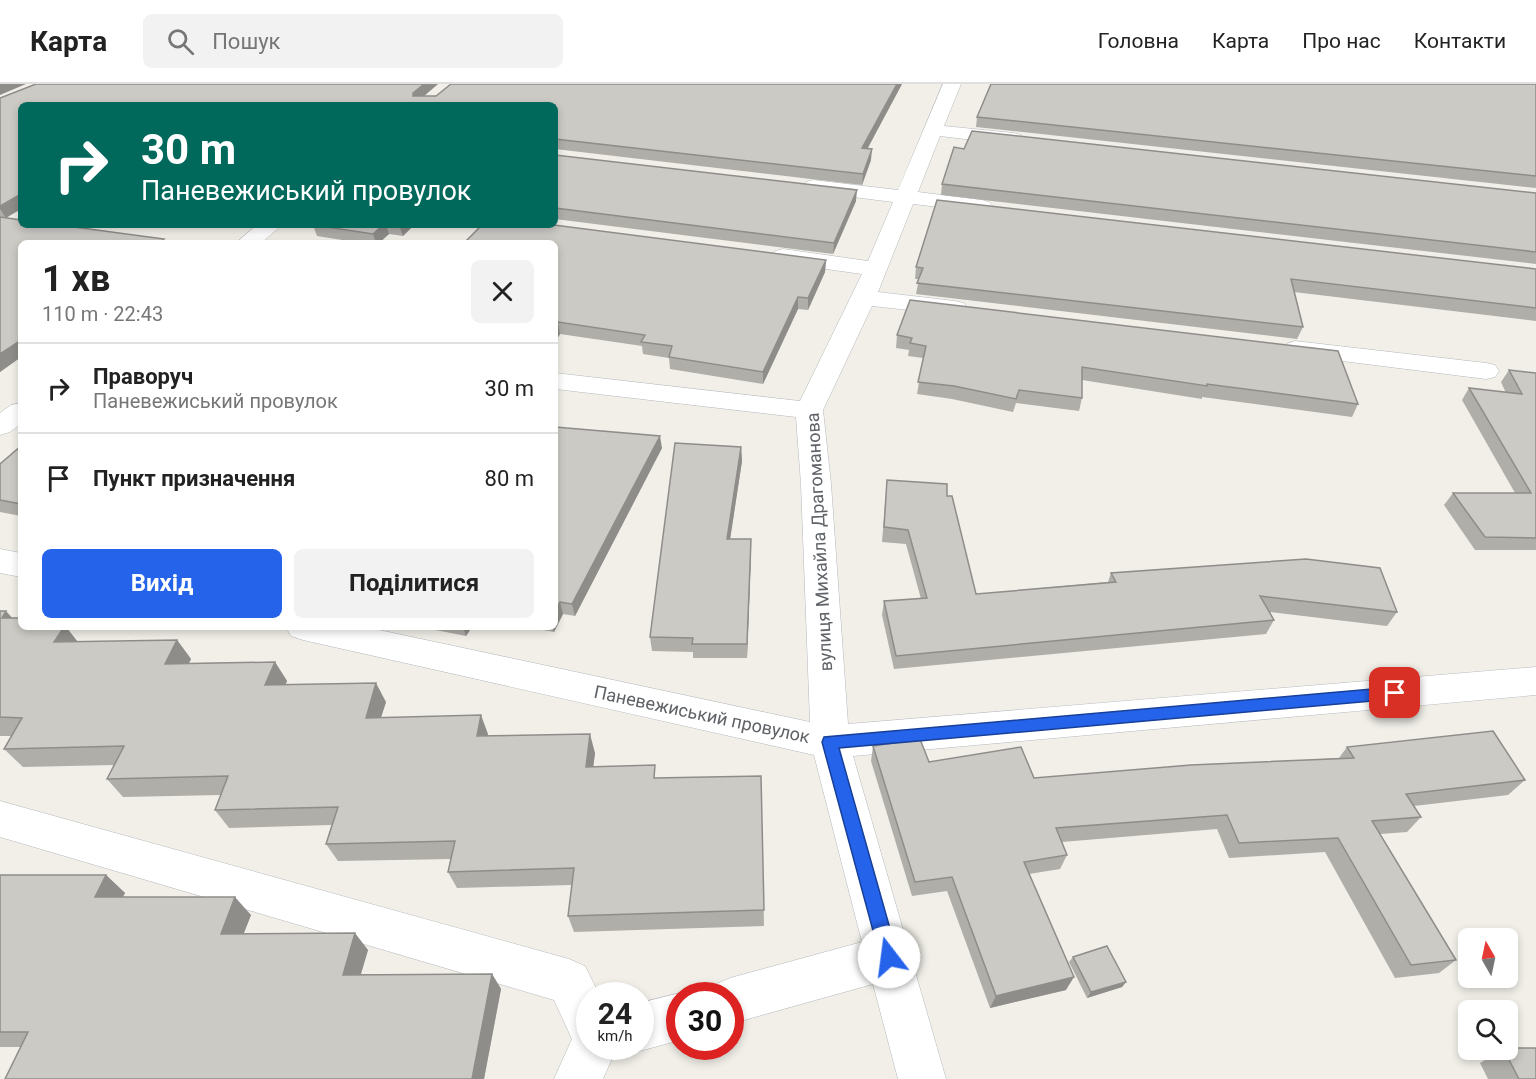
<!DOCTYPE html>
<html lang="uk">
<head>
<meta charset="utf-8">
<style>
  body { margin:0; font-family:Roboto,sans-serif; background:#f2f2f2; color:#222; height:100vh; display:flex; flex-direction:column; font-size:22px; white-space:nowrap }
  * { box-sizing:border-box; margin:0 }
  p { font-size:20px; color:#767676 }
  .icon { flex:none; width:33px; height:33px; fill:none; stroke:currentColor; stroke-width:2; stroke-linecap:round; stroke-linejoin:round }
  .map { position:relative; flex:1; overflow:hidden }
  .drawer { position:absolute; left:18px; top:156px; width:540px; height:390px; display:flex; flex-direction:column; background:#fff; border-radius:9px; box-shadow:0 3px 9px #0003 }
  .drawer>* { flex:none }
  .banner { position:absolute; left:18px; top:18px; width:540px; height:126px; border-radius:9px; box-shadow:0 3px 9px #0003; background:#00695c; color:#fff; overflow:hidden }
  .needle { width:39px; rotate:351deg }
  .buttons { position:absolute; left:1458px; top:844px; display:grid; gap:12px }
  .buttons a { display:grid; place-items:center; width:60px; height:60px; border-radius:9px; background:#fff; box-shadow:0 3px 9px #0003; font-size:30px }
  .speed { position:absolute; left:576px; top:898px; display:flex; gap:12px; font-size:30px; font-weight:700; text-align:center }
  .speed>* { display:grid; place-content:center; width:78px; height:78px; border-radius:50%; background:#fff; box-shadow:0 3px 9px #0003; line-height:1 }
  .speed small { font-size:15px; font-weight:400 }
  .speed .limit { border:9px solid #d22; background:#fff; color:#111 }
  .pin { position:absolute; display:grid; place-items:center; width:51px; height:51px; color:#fff; margin:-26px; border-radius:12px; box-shadow:0 3px 9px #0006 }
  .me { position:absolute; width:66px; margin:-33px; rotate:345deg; stroke-linejoin:round; filter:drop-shadow(0 0 4px #0008) }
  .turn { display:flex; align-items:center; gap:21px; height:126px; padding:0 24px; font-size:27px }
  .turn .icon { width:78px; height:78px; stroke-width:2.5 }
  .turn b { display:block; font-size:42px; line-height:51px }
  .round { display:grid; place-items:center; flex:none; width:63px; height:63px; border-radius:9px; background:#f2f2f2 }
  .head { display:flex; align-items:center; justify-content:space-between; height:102px; padding:0 24px }
  h1 { font-size:36px; font-weight:700; line-height:45px }
  .cta { display:flex; gap:12px; margin-top:auto; padding:12px 24px }
  .cta a { flex:1; height:69px; border-radius:9px; background:#2563eb; color:#fff; font-size:24px; font-weight:700; line-height:69px; text-align:center }
  .cta a+a { background:#f2f2f2; color:#222 }
  ul { padding:0; list-style:none }
  li { display:flex; align-items:center; gap:18px; height:90px; padding:0 24px; border-top:2px solid #e0e0e0 }
  li div { flex:1 }
  li b { display:block; font-size:22px }
  li em { font-style:normal }
  header { display:flex; align-items:center; gap:36px; box-sizing:border-box; height:84px; padding:0 30px; background:#fff; border-bottom:2px solid #e0e0e0 }
  header strong { font-size:28px }
  nav { display:flex; gap:33px; margin-inline-start:auto; font-size:21px }
  .search { width:420px; height:54px; background:#f2f2f2; display:flex; align-items:center; gap:15px; box-sizing:border-box; padding:0 21px; border-radius:9px; color:#767676; font-size:22px }
  .map>svg:first-child { display:block }
  .lines { fill:none; stroke-linecap:round; stroke-linejoin:round }
  .minor-casing { stroke:#b5b8bc; stroke-width:1 }
  .minor { fill:#fff; fill-rule:evenodd }
  .wall { fill:#afaea9 }
  .shaded-wall { fill:#8f8d8a }
  .building { fill:#cccac5; stroke:#8f8d8a; stroke-width:1.5 }
  .route { fill:#2563eb; stroke:#184099; stroke-width:1.5 }
  .labels { text-anchor:middle; dominant-baseline:central; stroke-width:4.5; stroke-linejoin:round; paint-order:stroke }
  .street-label { font-size:18px; fill:#5f6368; stroke:#fff }
</style>
</head>
<body>
<header>
<strong>Карта</strong>
<div class="search"><svg class="icon" aria-label="search" viewBox="0 0 24 24"><circle cx="10" cy="10" r="6"/><path d="M15 15l6 6"/></svg>Пошук</div>
<nav><a>Головна</a><a>Карта</a><a>Про нас</a><a>Контакти</a></nav>
</header>
<div class="map">
<svg width="1536" height="995" viewBox="0 0 1536 995">
  <rect width="100%" height="100%" fill="#f1efe8"/>
  <g class="lines">
    <g class="minor-casing">
      <g id="minor">
        <polygon points="943,0 961,0 944,42 1014,49 1021,51 1023,55 1021,59 1014,61 940,52 918,108 982,116 989,118 993,122 989,126 982,128 913,120 878,208 955,217 964,219 967,224 964,229 955,231 872,222 823,326 831,400 848,640 1536,583 1536,611 853,672 946,995 898,995 873,900 730,940 730,912 709,912 714,901 730,894 862,858 814,671 303,556 291,552 286,543 365,543 810,638 801,400 796,333 555,305 555,289 800,317 862,190 783,179 775,177 772,172 775,167 783,165 868,177 893,118 813,108 806,106 803,102 806,98 813,96 898,106"/>
        <polygon points="257,141 282,141 261,159 236,159"/>
        <polygon points="1295,257 1486,279 1495,281 1499,287 1495,293 1486,295 1286,270 1282,265 1286,260"/>
        <polygon points="21,319 21,340 10,348 0,351 0,329 11,321"/>
        <polygon points="0,465 21,469 21,493 0,489"/>
        <polygon points="0,717 569,875 585,882 600,912 590,912 590,963 617,963 603,995 554,995 572,955 554,916 0,753"/>
        <polygon points="680,909 688,912 680,912 680,956 640,967 631,963 640,963 640,919"/>
      </g>
    </g>
    <use href="#minor" class="minor"/>
  </g>
  <g class="wall">
    <polygon points="36,0 438,0 423,12 436,12 451,0 902,0 867,64 871,76 862,101 555,65 555,21 21,21 6,134 21,159 21,273 0,288 0,14"/>
    <polygon points="1536,0 1536,104 976,43 977,33"/>
    <polygon points="555,71 856,117 833,170 555,135"/>
    <polygon points="942,100 1536,109 1536,180 941,111"/>
    <polygon points="313,141 414,141 403,152 389,150 379,159 361,159 317,152"/>
    <polygon points="555,159 826,176 825,188 808,226 798,225 763,300 670,285 669,274 643,270 642,262 560,250 555,258"/>
    <polygon points="916,183 1536,185 1536,237 1294,208 1303,243 1297,255 916,210 919,195 915,195"/>
    <polygon points="897,251 1358,320 1352,333 1202,313 1202,315 1082,296 1082,314 1079,327 1016,319 1013,328 952,315 917,310 923,274 908,272 909,266 896,264"/>
    <polygon points="1509,286 1536,289 1536,466 1475,466 1444,421 1453,409 1515,409 1462,316 1469,304 1506,309 1501,298"/>
    <polygon points="555,343 662,364 575,532 563,530 554,548 527,543 555,543"/>
    <polygon points="21,362 21,432 0,428 0,380"/>
    <polygon points="741,363 742,377 730,455 751,469 747,574 693,574 693,568 652,567 650,553"/>
    <polygon points="887,396 947,412 976,510 1108,498 1111,489 1397,528 1387,542 1270,528 1274,536 1266,550 894,585 882,531 884,517 921,515 906,460 882,458"/>
    <polygon points="0,527 12,534 21,543 66,543 78,558 177,556 191,575 189,579 275,578 287,597 285,601 386,618 381,633 488,650 488,652 595,669 593,683 657,694 761,692 764,842 574,848 568,832 572,801 457,804 448,788 451,775 338,777 326,760 332,741 229,744 215,726 221,711 123,713 107,695 114,681 23,683 4,665 11,652 0,652"/>
    <polygon points="420,543 472,543 466,552"/>
    <polygon points="873,662 929,678 1034,694 1339,674 1347,663 1525,696 1508,711 1414,722 1421,733 1407,748 1380,750 1456,876 1439,889 1395,894 1325,768 1229,774 1217,745 1062,758 1067,771 1060,785 1029,790 1066,906 990,924 947,807 912,812 871,677"/>
    <polygon points="0,791 106,791 125,809 123,813 251,831 244,849 368,866 361,890 492,890 501,905 484,995 5,995 21,963 0,963"/>
    <polygon points="1073,873 1126,898 1122,903 1087,914 1069,878"/>
    <polygon points="1501,966 1508,966 1536,995 1488,995 1480,979"/>
  </g>
  <g class="shaded-wall">
    <polygon points="0,0 26,0 0,11"/>
    <polygon points="424,0 438,0 416,19 413,12 413,9"/>
    <polygon points="897,0 902,0 862,75 862,64"/>
    <polygon points="872,65 871,76 862,101 863,90"/>
    <polygon points="857,106 856,117 833,170 834,159"/>
    <polygon points="21,110 21,125 6,134 0,125 0,122"/>
    <polygon points="383,141 386,141 389,150 379,159 376,159 373,150"/>
    <polygon points="399,141 414,141 403,152"/>
    <polygon points="826,176 825,188 808,226 808,214"/>
    <polygon points="798,213 798,225 763,300 763,288"/>
    <polygon points="558,238 560,250 555,258 555,242"/>
    <polygon points="21,256 21,273 0,288 0,270"/>
    <polygon points="660,352 662,364 575,532 572,520"/>
    <polygon points="741,363 742,377 728,469 727,455"/>
    <polygon points="751,455 751,469 747,574 747,560"/>
    <polygon points="560,518 563,530 554,548 553,543 555,543 555,527"/>
    <polygon points="6,527 23,546 2,534"/>
    <polygon points="64,543 66,543 80,561 54,558"/>
    <polygon points="463,543 472,543 466,552"/>
    <polygon points="177,556 191,575 179,599 165,580"/>
    <polygon points="275,578 287,597 277,620 265,601"/>
    <polygon points="376,599 386,618 375,652 366,634"/>
    <polygon points="481,631 488,650 484,671 477,652"/>
    <polygon points="590,650 595,669 591,701 586,683"/>
    <polygon points="106,791 125,809 114,830 95,813"/>
    <polygon points="235,813 251,831 237,866 221,850"/>
    <polygon points="355,849 368,866 356,906 343,891"/>
    <polygon points="492,890 501,905 484,995 472,995"/>
    <polygon points="1074,893 1066,906 990,924 996,912"/>
    <polygon points="1126,898 1122,903 1087,914 1091,908"/>
  </g>
  <g class="building">
    <polygon points="36,0 424,0 413,9 413,12 436,12 451,0 897,0 862,64 872,65 863,90 555,55 555,21 21,21 21,110 0,122 0,14"/>
    <polygon points="991,0 1536,0 1536,92 977,33"/>
    <polygon points="972,47 1536,109 1536,168 942,100 954,63 964,65"/>
    <polygon points="555,71 857,106 834,159 555,124"/>
    <polygon points="937,116 1536,185 1536,224 1291,195 1303,243 917,199 923,184 916,183"/>
    <polygon points="0,133 21,136 21,141 59,141 164,155 159,159 21,159 21,256 0,270"/>
    <polygon points="314,141 383,141 373,150"/>
    <polygon points="482,141 554,141 826,176 808,214 798,213 763,288 669,273 672,262 641,258 645,251 558,238 555,242 555,159 464,159"/>
    <polygon points="910,216 1338,267 1358,320 1207,300 1207,302 1082,283 1082,314 1019,306 1016,315 954,302 918,298 926,262 910,259 912,254 897,251"/>
    <polygon points="1509,286 1536,289 1536,454 1485,453 1453,409 1531,409 1469,304 1522,310"/>
    <polygon points="555,343 660,352 572,520 560,518 555,527"/>
    <polygon points="675,359 741,363 727,455 751,455 747,560 692,560 693,554 650,553"/>
    <polygon points="21,362 21,420 0,416 0,380"/>
    <polygon points="887,396 947,400 947,412 952,412 976,510 1116,498 1111,489 1306,475 1380,484 1397,528 1260,512 1274,536 896,572 884,517 927,514 908,446 884,443"/>
    <polygon points="0,527 6,527 2,534 21,534 21,543 64,543 54,558 177,556 165,580 275,578 265,601 376,599 366,634 481,631 477,652 590,650 586,683 655,681 654,694 761,692 764,826 568,832 574,784 448,788 455,757 326,760 338,723 215,726 228,692 107,695 124,662 4,665 22,634 0,633"/>
    <polygon points="1493,647 1525,696 1406,710 1421,733 1372,737 1456,876 1411,881 1338,754 1239,759 1227,731 1056,744 1067,771 1024,778 1074,893 996,912 952,793 915,798 873,662 920,655 929,678 1021,663 1034,694 1191,681 1354,674 1347,663"/>
    <polygon points="0,791 106,791 95,813 235,813 221,850 355,849 343,891 492,890 472,995 5,995 28,948 0,948"/>
    <polygon points="1107,862 1126,898 1091,908 1073,873"/>
    <polygon points="1508,964 1536,964 1536,995 1519,995 1504,966 1508,966"/>
  </g>
  <polygon class="route" points="1395,603 1400,605 1402,609 1400,613 1395,615 839,664 898,873 895,880 889,882 882,880 822,658 824,653"/>
  <g class="labels">
    <g class="street-label">
      <text transform="translate(819 458) rotate(-93)">вулиця Михайла Драгоманова</text>
      <text transform="translate(702 630) rotate(12)">Паневежиський провулок</text>
    </g>
  </g>
</svg>
<div class="buttons">
<a><svg class="needle" viewBox="-14 -14 28 28"><path d="M0-13l5 13h-10z" fill="#e53935"/><path d="M0 13l5-13h-10z" fill="#767676"/></svg></a>
<a><svg class="icon" aria-label="search" viewBox="0 0 24 24"><circle cx="10" cy="10" r="6"/><path d="M15 15l6 6"/></svg></a>
</div>
<div class="speed"><div>24<small>km/h</small></div><div class="limit">30</div></div>
<div class="pin" style="left:1395px;top:609px;background:#d93025"><svg class="icon" aria-label="arrive" viewBox="0 0 24 24"><path d="M6 21V4h12l-3 4 3 4H6"/></svg></div>
<svg class="me" style="left:889px;top:873px" viewBox="-20 -20 40 40"><circle r="19" fill="#fff"/><path d="M0-13L10 11 0 6-10 11z" fill="#2563eb"/></svg>
<div class="banner">
<div class="turn"><svg class="icon" aria-label="right" viewBox="0 0 24 24"><path d="M7 20v-9h11M14 6l5 5-5 5"/></svg><div><b>30 m</b>Паневежиський провулок</div></div>
</div>
<section class="drawer">
<div class="head"><div><h1>1 хв</h1><p>110 m · 22:43</p></div><a class="round"><svg class="icon" aria-label="close" viewBox="0 0 24 24"><path d="M6 6l12 12M18 6L6 18"/></svg></a></div>
<ul>
<li><svg class="icon" aria-label="right" viewBox="0 0 24 24"><path d="M7 20v-9h11M14 6l5 5-5 5"/></svg><div><b>Праворуч</b><p>Паневежиський провулок</p></div><em>30 m</em></li>
<li><svg class="icon" aria-label="arrive" viewBox="0 0 24 24"><path d="M6 21V4h12l-3 4 3 4H6"/></svg><div><b>Пункт призначення</b></div><em>80 m</em></li>
</ul>
<div class="cta"><a>Вихід</a><a>Поділитися</a></div>
</section>
</div>
</body>
</html>
